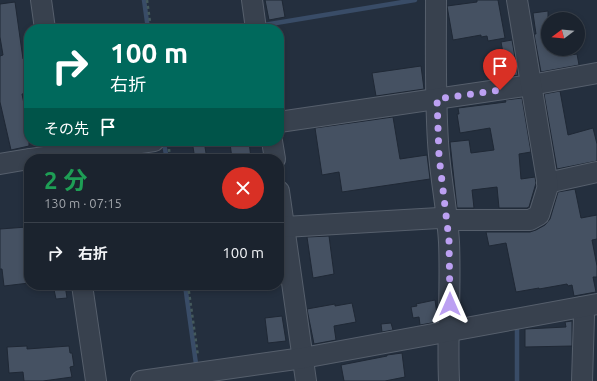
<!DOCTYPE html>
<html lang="ja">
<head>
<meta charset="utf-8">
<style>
  body { margin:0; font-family:Ubuntu,"Noto Sans JP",sans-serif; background:#282f3a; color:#f1f3f6; height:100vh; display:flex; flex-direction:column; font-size:15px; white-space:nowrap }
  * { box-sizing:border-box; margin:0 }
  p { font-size:13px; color:#a0a4aa }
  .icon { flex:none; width:22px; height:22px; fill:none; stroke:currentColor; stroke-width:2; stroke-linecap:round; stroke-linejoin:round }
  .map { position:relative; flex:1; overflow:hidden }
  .drawer { position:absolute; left:24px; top:154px; width:260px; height:136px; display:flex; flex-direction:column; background:#1b232e; border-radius:16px; box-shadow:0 2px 6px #0003,0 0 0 1px #39404a }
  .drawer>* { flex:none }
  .hud { position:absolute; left:24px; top:24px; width:260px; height:122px; border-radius:16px; box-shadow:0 2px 6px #0003,0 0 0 1px #39404a; background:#00695c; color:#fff; overflow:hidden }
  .needle { width:26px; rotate:254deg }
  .controls { position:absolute; left:541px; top:12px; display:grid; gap:8px }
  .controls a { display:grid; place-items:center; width:44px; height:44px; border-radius:50%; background:#1b232e; box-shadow:0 2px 6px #0003,0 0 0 1px #39404a; font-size:20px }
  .pin { position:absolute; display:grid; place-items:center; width:34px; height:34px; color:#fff; margin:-41px -17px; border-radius:50% 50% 50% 0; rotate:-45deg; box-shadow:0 0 4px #0007 }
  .pin .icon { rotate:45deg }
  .me { position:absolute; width:44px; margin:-22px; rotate:0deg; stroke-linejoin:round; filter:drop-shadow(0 0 3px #0008) }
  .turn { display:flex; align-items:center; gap:14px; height:84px; padding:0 20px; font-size:18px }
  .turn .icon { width:52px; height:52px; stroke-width:2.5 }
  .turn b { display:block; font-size:28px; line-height:34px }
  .then { display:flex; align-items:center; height:38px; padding:0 20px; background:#0003; gap:8px; font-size:15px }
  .round { display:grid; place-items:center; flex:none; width:42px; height:42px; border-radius:21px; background:#282f3a }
  .head { display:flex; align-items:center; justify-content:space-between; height:68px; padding:0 20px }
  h1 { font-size:24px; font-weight:700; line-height:30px; color:#1e9e55 }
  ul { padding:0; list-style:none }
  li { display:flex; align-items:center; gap:12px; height:60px; padding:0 20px; border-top:1px solid #39404a }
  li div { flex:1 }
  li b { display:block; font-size:15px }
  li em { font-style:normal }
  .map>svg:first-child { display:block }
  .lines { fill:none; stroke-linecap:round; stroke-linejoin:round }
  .stream { stroke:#394c67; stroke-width:4.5 }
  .building { fill:#455162; stroke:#1f2835 }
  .minor-casing { stroke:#565f6c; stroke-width:22 }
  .path { stroke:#44595c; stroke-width:2.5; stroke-dasharray:3 3; stroke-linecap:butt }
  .minor { stroke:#38414e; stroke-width:20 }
  .route { stroke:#bca0f2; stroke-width:7; stroke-dasharray:0 12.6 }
</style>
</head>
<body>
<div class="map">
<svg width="597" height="381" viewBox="0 0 597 381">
  <rect width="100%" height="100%" fill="#242f3e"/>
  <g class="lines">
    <g class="stream">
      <polyline points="144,0 148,29"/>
      <polyline points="264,25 415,0"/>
      <polyline points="164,144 167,159"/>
      <polyline points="185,285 196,364"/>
      <polyline points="517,381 517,327"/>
    </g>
  </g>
  <g class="building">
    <polygon points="265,0 282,0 285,17 269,20"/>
    <polygon points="477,0 498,0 505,38 488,41 487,36 481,37 481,35 453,40 447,6 477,2"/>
    <polygon points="15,2 23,59 29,58 29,93 22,94 29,129 29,146 11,150 0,102 0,56 3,55 0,37 0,4"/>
    <polygon points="548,11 548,49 562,49 563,56 577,54 579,65 541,72 534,34 536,34 533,13"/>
    <polygon points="512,40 518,75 512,76 512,73 507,74 501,42"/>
    <polygon points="421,66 424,89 376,96 372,73"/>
    <polygon points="560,91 568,135 593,128 597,144 597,161 557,169 544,94"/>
    <polygon points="522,98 531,152 519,154 521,179 535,177 536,183 529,207 527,208 499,208 497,187 472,190 474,208 457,208 450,142 469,140 471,153 494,150 490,128 460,133 457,114 459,114 458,108 506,102 505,100"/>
    <polygon points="393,117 400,159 427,155 430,179 342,192 339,172 322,175 315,128"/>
    <polygon points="192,141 204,141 207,159 195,159"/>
    <polygon points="243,141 249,141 251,159 232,159 230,143"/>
    <polygon points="575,189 581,218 597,215 597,239 592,240 597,266 597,277 593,277 596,292 574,296 572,285 568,286 567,284 539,289 539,288 516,292 506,243 489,246 486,232 530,232 536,230 545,225 550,219 558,192"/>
    <polygon points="27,227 28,235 29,235 29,283 4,286 2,269 0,269 0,229"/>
    <polygon points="329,236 334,274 313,278 307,237"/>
    <polygon points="53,285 65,285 67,298 56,299"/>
    <polygon points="435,300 437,314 437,322 420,325 419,317 413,318 411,307 417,306 416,304"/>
    <polygon points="352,303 356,322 334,326 336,340 314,344 307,309 335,304 335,306"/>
    <polygon points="282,316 286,341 268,343 265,318"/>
    <polygon points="572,321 572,346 525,347 525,329 566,327 565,322"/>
    <polygon points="391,323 393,330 382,332 381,324"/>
    <polygon points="27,346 27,349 69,346 70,353 72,353 74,366 70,367 72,377 43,381 24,381 23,372 9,373 7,347"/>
    <polygon points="402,353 405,377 385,381 344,381 341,365 387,356 387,355"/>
  </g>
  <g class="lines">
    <g class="minor-casing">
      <g id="minor">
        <polyline points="41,0 45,29"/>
        <polyline points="252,0 256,29"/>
        <path d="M436,0C436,47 435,95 438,142C440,176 447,208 449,242C451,288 447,335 449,381"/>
        <polyline points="279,122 531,85 597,73"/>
        <polyline points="272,141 275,159"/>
        <polyline points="31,159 154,141"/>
        <polyline points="0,164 29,159"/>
        <polyline points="547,183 597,172"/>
        <polyline points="279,191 306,381"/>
        <polyline points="284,227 439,218 455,220 530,220 539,215 548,186 517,0"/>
        <polyline points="82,285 96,381"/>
        <polyline points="582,307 584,317 582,381"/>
        <polyline points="141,381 303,358 597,304"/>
      </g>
    </g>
    <g class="path">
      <polyline points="147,0 151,29"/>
      <polyline points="169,149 170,159"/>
      <polyline points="188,285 198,356"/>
    </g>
    <use href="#minor" class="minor"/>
  </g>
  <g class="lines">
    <polyline class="route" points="450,304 449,240 439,156 437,99 500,90"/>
  </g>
</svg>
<div class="controls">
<a><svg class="needle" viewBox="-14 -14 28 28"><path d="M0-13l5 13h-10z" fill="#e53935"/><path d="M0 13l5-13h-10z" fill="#a0a4aa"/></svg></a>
</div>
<div class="pin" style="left:500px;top:90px;background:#d93025"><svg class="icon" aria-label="arrive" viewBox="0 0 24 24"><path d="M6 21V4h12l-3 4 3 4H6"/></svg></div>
<svg class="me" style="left:450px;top:304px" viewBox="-20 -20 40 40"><path d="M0-17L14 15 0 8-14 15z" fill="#bca0f2" stroke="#fff" stroke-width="4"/></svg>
<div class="hud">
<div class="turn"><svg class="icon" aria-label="right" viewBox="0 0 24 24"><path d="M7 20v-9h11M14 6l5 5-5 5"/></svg><div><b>100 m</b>右折</div></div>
<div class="then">その先<svg class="icon" aria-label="arrive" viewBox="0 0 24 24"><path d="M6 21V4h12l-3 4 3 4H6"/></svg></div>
</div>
<section class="drawer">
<div class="head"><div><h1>2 分</h1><p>130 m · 07:15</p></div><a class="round" style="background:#d93025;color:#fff"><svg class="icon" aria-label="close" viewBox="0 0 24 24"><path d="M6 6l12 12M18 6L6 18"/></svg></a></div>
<ul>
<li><svg class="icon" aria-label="right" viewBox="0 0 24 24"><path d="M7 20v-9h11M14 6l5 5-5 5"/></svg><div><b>右折</b></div><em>100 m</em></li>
</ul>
</section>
</div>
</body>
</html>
